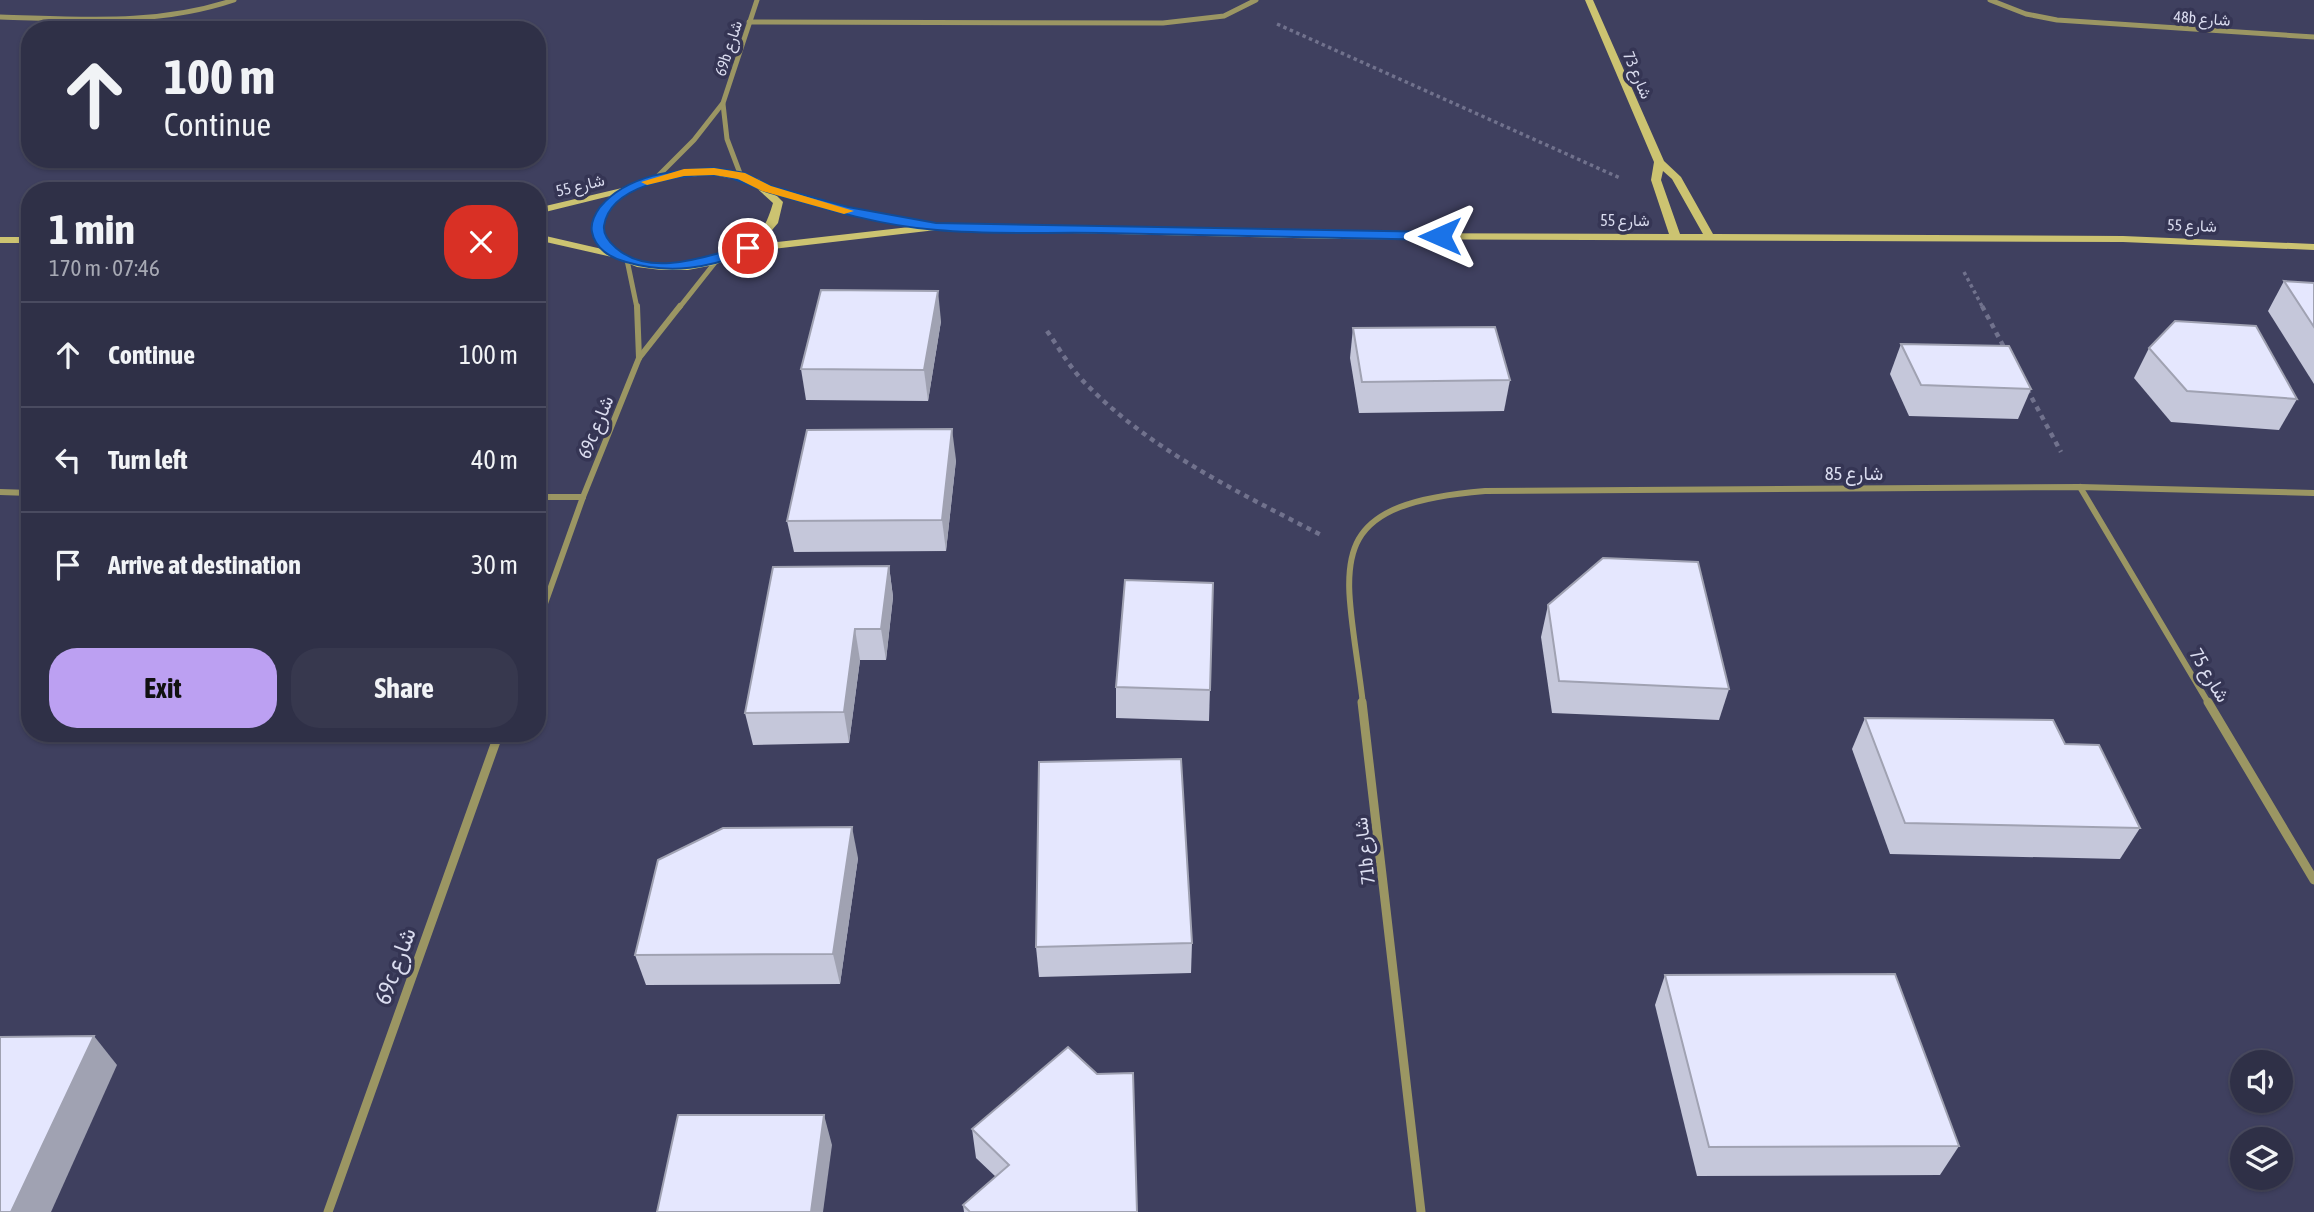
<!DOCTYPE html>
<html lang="en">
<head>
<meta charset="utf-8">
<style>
  body { margin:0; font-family:"Asap Condensed",Vazirmatn,sans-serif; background:#37384e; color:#f1f3f6; height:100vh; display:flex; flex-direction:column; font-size:26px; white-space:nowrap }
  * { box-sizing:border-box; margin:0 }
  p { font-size:23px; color:#a7a9b4 }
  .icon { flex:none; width:38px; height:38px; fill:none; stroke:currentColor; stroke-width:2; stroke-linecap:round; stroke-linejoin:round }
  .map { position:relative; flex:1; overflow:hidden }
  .drawer { position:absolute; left:21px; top:182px; width:525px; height:560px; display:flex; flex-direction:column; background:#2f3047; border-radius:28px; box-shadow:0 2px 5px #0004,0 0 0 2px #4a4b60 }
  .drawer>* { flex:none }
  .hud { position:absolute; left:21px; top:21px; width:525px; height:147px; border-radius:28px; box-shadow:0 2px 5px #0004,0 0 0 2px #4a4b60; background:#2f3047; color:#f1f3f6; overflow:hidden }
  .controls { position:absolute; left:2230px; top:1050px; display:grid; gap:14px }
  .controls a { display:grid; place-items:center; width:63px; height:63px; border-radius:50%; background:#2f3047; box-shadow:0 2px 5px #0004,0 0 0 2px #4a4b60; font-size:35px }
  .pin { position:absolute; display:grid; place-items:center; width:60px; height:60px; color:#fff; margin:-30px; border:4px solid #fff; border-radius:50%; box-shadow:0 2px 7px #0007 }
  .me { position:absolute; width:77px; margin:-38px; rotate:270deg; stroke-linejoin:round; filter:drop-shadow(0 0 5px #0008) }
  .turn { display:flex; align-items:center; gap:24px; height:147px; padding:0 28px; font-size:32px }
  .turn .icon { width:91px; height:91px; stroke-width:2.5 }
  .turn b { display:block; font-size:49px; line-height:60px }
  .round { display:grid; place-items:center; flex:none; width:74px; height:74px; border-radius:28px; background:#37384e }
  .overview { display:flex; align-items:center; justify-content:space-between; height:119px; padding:0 28px }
  h1 { font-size:42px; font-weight:700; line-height:52px }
  .action { display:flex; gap:14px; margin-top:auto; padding:14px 28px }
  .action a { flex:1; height:80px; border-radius:28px; background:#bca0f2; color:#111; font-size:28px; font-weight:700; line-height:80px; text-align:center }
  .action a+a { background:#37384e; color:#f1f3f6 }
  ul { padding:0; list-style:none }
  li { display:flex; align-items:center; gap:21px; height:105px; padding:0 28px; border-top:2px solid #4a4b60 }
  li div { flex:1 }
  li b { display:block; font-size:26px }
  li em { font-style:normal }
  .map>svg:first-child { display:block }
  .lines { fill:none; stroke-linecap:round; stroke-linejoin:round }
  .path-far1 { stroke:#71728d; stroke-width:3.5; stroke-dasharray:3.5 3.5; stroke-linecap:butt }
  .path { stroke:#71728d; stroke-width:4.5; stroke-dasharray:5 5; stroke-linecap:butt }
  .street-far2 { stroke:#9b9663; stroke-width:5 }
  .street-far1 { stroke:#9b9663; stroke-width:6 }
  .street { stroke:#9b9663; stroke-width:9 }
  .secondary { fill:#ccc371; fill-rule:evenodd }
  .wall { fill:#c5c7da }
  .shaded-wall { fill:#a0a2b2 }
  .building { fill:#e5e7fe; stroke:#a0a2b2; stroke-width:2 }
  .route { fill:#1a73e8; stroke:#114b97; stroke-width:2 }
  .slow { fill:#f59e0b }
  .labels { text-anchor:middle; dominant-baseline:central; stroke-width:7; stroke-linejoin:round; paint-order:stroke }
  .far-street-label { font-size:16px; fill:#dadcef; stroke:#353554 }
  .street-label { font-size:19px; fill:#dadcef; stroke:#353554 }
  .near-street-label { font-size:23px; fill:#dadcef; stroke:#353554 }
</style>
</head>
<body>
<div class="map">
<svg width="2314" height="1212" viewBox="0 0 2314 1212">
  <rect width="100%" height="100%" fill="#3f405f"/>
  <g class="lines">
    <g class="path-far1">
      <polyline points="1277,24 1620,178"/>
      <polyline points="1964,272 1983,308"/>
    </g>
    <g class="path">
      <polyline points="1982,306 2006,351"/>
      <path d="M1047,331C1059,348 1070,368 1085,383C1151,451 1240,493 1323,536"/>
      <polyline points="2027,389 2061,452"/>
    </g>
    <g class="street-far2">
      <polyline points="1990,0 2026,14 2057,20 2314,37"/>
      <path d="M0,17C80,19 157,26 234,0"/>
      <polyline points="749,22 1163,23 1224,16 1256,0"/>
      <polyline points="723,104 727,139 741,176"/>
      <polyline points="655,179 694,140 723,103 757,0"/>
      <polyline points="627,260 637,308"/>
      <polyline points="679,308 717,260"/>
    </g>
    <g class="street-far1">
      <polyline points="637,306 639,358"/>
      <polyline points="2080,487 2209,704"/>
      <polyline points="0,492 30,493"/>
      <polyline points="537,497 583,497"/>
      <polyline points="537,626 583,497 639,358 680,306"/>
      <path d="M1363,704C1347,567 1313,505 1485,491L2080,487L2314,493"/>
    </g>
    <g class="street">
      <polyline points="1362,702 1421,1212"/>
      <polyline points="2208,702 2314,880"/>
      <polyline points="328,1212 499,733"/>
    </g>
    <g class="secondary">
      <path d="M1585,0H1593L1664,161L1681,177L1713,234L2123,236L2314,244V250L2123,242L1336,239L936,230L747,252L714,265L688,270H661L637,267L612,257L537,240V234L602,249C587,229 595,213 610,196L537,214V208L622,188L643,179L683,171L714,169L759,179L766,185L848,208L914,220L919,223L914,226L847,214L775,194L783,202L778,223L760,244L936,224L1336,233L1669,234L1651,180L1654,162ZM1663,171L1672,179L1703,234H1680L1661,180ZM714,175L751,183L773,203C769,216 766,226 756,236C728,265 647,275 614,248C606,241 601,231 605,220C620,180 678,177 714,175Z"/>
      <rect x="0" y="237" width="30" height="6"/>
    </g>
  </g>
  <g class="wall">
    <polygon points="2284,281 2314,283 2314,384 2268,311"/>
    <polygon points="941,321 928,401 806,400 801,369"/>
    <polygon points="1353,328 1510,380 1504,411 1359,413 1350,358"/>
    <polygon points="1901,344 2031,389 2018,419 1909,416 1890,374"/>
    <polygon points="2149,348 2297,399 2279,430 2171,422 2134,378"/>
    <polygon points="956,460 946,551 794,552 787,521"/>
    <polygon points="889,566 893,597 886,660 860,660 849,743 753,745 745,713"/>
    <polygon points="1213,583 1209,721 1116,718 1116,687"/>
    <polygon points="1548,605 1729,689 1719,720 1552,713 1541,637"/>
    <polygon points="1865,718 2065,744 2140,828 2120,859 1890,854 1852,749"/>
    <polygon points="858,858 840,984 646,985 635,955"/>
    <polygon points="1192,943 1191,973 1039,977 1036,947"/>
    <polygon points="1665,975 1959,1146 1940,1175 1697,1176 1655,1005"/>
    <polygon points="972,1129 1137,1212 964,1212 963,1205 996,1177 976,1158"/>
  </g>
  <g class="shaded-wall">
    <polygon points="938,291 941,321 928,401 924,370"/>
    <polygon points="952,429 956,460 946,551 942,520"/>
    <polygon points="889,566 893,597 886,660 881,629"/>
    <polygon points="855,629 860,660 849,743 844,712"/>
    <polygon points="852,827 858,858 840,984 833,954"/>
    <polygon points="94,1036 117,1065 51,1212 11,1212"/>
    <polygon points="824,1115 832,1145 823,1212 811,1212"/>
  </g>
  <g class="building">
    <polygon points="2284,281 2314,283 2314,327"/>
    <polygon points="821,290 938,291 924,370 801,369"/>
    <polygon points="2175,321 2256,326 2297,399 2187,391 2149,348"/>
    <polygon points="1495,327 1510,380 1362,382 1353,328"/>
    <polygon points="1901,344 2009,346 2031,389 1921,385"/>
    <polygon points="952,429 942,520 787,521 807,430"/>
    <polygon points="1603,558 1698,562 1729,689 1559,681 1548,605"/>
    <polygon points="889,566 881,629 855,629 844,712 745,713 773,567"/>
    <polygon points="1125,580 1213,583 1210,690 1116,687"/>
    <polygon points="1865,718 2053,720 2065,744 2099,745 2140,828 1905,823"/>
    <polygon points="1181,759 1192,943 1036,947 1039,762"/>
    <polygon points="852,827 833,954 635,955 658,860 723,828"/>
    <polygon points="1895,974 1959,1146 1709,1147 1665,975"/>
    <polygon points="94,1036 11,1212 0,1212 0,1037"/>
    <polygon points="1068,1047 1097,1074 1133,1073 1137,1212 970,1212 963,1205 1009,1165 972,1129"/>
    <polygon points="678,1115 824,1115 811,1212 657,1212"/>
  </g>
  <path class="route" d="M714,168L745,173L771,186L848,207L936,223L1440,232L1447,236L1440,240C1327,238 1214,236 1101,233C1047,232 991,235 937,230C881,226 825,209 771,193C750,187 734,175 711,175C678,175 610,185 604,226C603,235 609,242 616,248C652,279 709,255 748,245L754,248L752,251C709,268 671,275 626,262C611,258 595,249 592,232C590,223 595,214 600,207C628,174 674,170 714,168Z"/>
  <polygon class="slow" points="714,168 745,173 771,186 854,211 844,214 762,191 738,179 714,175 684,176 647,185 641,182 684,169"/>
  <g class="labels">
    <g class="far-street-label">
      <text transform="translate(2202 18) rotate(4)">48b شارع</text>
      <text transform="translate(728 48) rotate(-72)">69b شارع</text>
      <text transform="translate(1638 75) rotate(67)">شارع 73</text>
      <text transform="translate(580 185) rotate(-14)">شارع 55</text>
      <text x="1625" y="220">شارع 55</text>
      <text transform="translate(2192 225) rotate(2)">شارع 55</text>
    </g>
    <g class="street-label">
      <text transform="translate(595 427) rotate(-68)">69c شارع</text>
      <text x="1854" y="473">شارع 85</text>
      <text transform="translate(2210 675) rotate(59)">شارع 75</text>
      <text transform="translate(1364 851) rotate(-97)">71b شارع</text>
    </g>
    <g class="near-street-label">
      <text transform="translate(395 966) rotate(-70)">69c شارع</text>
    </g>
  </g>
</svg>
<div class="controls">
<a><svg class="icon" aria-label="sound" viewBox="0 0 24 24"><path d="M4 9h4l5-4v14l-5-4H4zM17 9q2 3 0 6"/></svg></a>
<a><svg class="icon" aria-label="layers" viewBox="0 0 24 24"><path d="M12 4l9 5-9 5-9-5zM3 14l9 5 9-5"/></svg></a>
</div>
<div class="pin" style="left:748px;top:248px;background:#d93025"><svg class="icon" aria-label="arrive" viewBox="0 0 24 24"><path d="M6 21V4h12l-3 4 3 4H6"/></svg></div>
<svg class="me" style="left:1440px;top:236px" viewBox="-20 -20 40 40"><path d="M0-17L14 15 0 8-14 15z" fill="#1a73e8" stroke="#fff" stroke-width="4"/></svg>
<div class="hud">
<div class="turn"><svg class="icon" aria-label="ahead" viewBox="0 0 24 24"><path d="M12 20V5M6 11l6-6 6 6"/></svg><div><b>100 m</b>Continue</div></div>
</div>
<section class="drawer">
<div class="overview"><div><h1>1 min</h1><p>170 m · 07:46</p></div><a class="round" style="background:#d93025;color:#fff"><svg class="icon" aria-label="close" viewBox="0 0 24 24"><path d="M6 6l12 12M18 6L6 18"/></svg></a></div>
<ul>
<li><svg class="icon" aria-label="ahead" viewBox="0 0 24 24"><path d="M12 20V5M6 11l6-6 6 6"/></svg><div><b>Continue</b></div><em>100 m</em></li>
<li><svg class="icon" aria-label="left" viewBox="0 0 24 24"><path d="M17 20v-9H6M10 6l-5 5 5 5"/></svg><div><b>Turn left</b></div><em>40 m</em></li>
<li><svg class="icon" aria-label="arrive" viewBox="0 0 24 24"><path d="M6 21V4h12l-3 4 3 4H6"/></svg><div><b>Arrive at destination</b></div><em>30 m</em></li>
</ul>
<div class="action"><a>Exit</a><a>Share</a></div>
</section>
</div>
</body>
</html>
